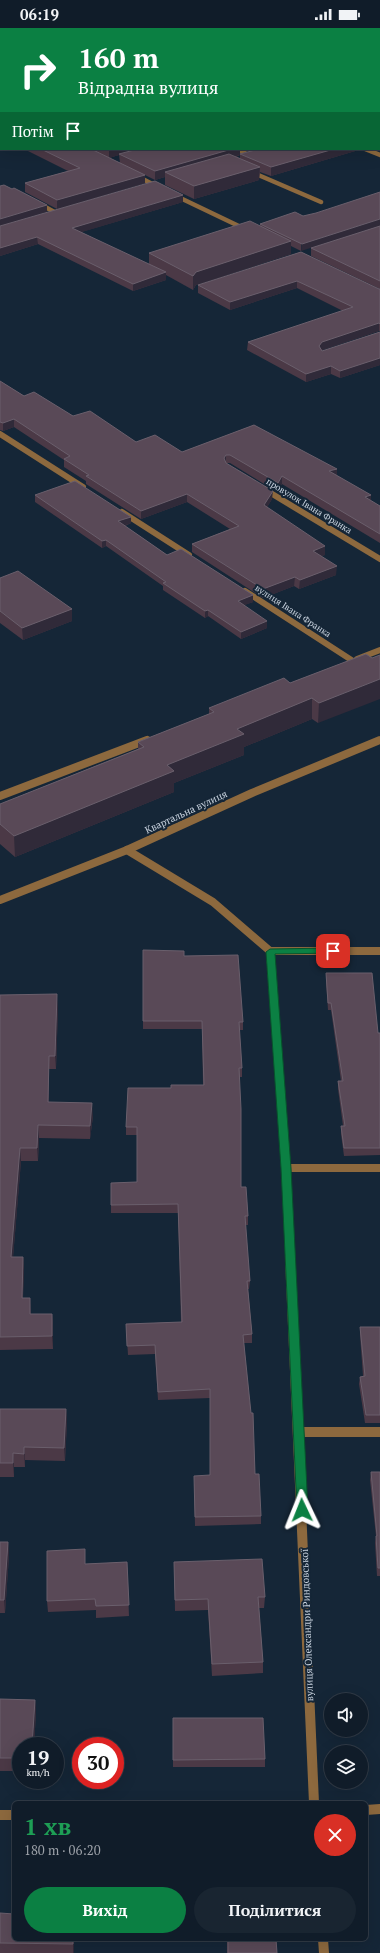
<!DOCTYPE html>
<html lang="uk">
<head>
<meta charset="utf-8">
<style>
  body { margin:0; font-family:"PT Serif",serif; background:#192531; color:#f1f3f6; height:100vh; display:flex; flex-direction:column; font-size:15px; white-space:nowrap }
  * { box-sizing:border-box; margin:0 }
  p { font-size:13px; color:#9ca1a8 }
  .icon { flex:none; width:22px; height:22px; fill:none; stroke:currentColor; stroke-width:2; stroke-linecap:round; stroke-linejoin:round }
  .map { position:relative; flex:1; overflow:hidden }
  .drawer { position:absolute; left:12px; top:1773px; width:356px; height:140px; display:flex; flex-direction:column; background:#101c29; border-radius:6px; box-shadow:0 4px 16px #0002,0 0 0 1px #303a46 }
  .drawer>* { flex:none }
  .banner { position:absolute; left:0px; top:0px; width:380px; height:122px; box-shadow:0 4px 16px #0002,0 0 0 1px #303a46; background:#0b8043; color:#fff; overflow:hidden }
  .controls { position:absolute; left:324px; top:1665px; display:grid; gap:8px }
  .controls a { display:grid; place-items:center; width:44px; height:44px; border-radius:50%; background:#101c29; box-shadow:0 4px 16px #0002,0 0 0 1px #303a46; font-size:20px }
  .speed { position:absolute; left:12px; top:1709px; display:flex; gap:8px; font-size:20px; font-weight:700; text-align:center }
  .speed>* { display:grid; place-content:center; width:52px; height:52px; border-radius:50%; background:#101c29; box-shadow:0 4px 16px #0002,0 0 0 1px #303a46; line-height:1 }
  .speed small { font-size:10px; font-weight:400 }
  .speed .limit { border:6px solid #d22; background:#fff; color:#111 }
  .pin { position:absolute; display:grid; place-items:center; width:34px; height:34px; color:#fff; margin:-17px; border-radius:8px; box-shadow:0 2px 6px #0006 }
  .me { position:absolute; width:44px; margin:-22px; rotate:358deg; stroke-linejoin:round; filter:drop-shadow(0 0 3px #0008) }
  .turn { display:flex; align-items:center; gap:14px; height:84px; padding:0 12px; font-size:18px }
  .turn .icon { width:52px; height:52px; stroke-width:2.5 }
  .turn b { display:block; font-size:28px; line-height:34px }
  .then { display:flex; align-items:center; height:38px; padding:0 12px; background:#0003; gap:8px; font-size:15px }
  .round { display:grid; place-items:center; flex:none; width:42px; height:42px; border-radius:21px; background:#192531 }
  .head { display:flex; align-items:center; justify-content:space-between; height:68px; padding:0 12px }
  h1 { font-size:24px; font-weight:700; line-height:30px; color:#1e9e55 }
  .action { display:flex; gap:8px; margin-top:auto; padding:8px 12px }
  .action a { flex:1; height:46px; border-radius:24px; background:#0b8043; color:#fff; font-size:16px; font-weight:700; line-height:46px; text-align:center }
  .action a+a { background:#192531; color:#f1f3f6 }
  .status { display:flex; justify-content:space-between; align-items:center; height:28px; padding:0 20px; background:#101c29; direction:ltr }
  .status svg { height:11px; fill:currentColor }
  .map>svg:first-child { display:block }
  .lines { fill:none; stroke-linecap:round; stroke-linejoin:round }
  .lane { stroke:#8d693e; stroke-width:4.5 }
  .street-far3 { stroke:#8d693e; stroke-width:4.5 }
  .street-far2 { stroke:#8d693e; stroke-width:6 }
  .street-far1 { stroke:#8d693e; stroke-width:8 }
  .street { stroke:#8d693e; stroke-width:10 }
  .wall { fill:#4b3946; fill-rule:evenodd }
  .shaded-wall { fill:#302a39 }
  .building { fill:#594957; stroke:#6a5f6c }
  .route { fill:#0b8043; stroke:#07532c }
  .labels { text-anchor:middle; dominant-baseline:central; stroke-width:4; stroke-linejoin:round; paint-order:stroke }
  .far-street-label { font-size:9px; fill:#c9d3df; stroke:#152637 }
  .street-label { font-size:10px; fill:#c9d3df; stroke:#152637 }
</style>
</head>
<body>
<div class="status"><b>06:19</b><svg viewBox="0 0 49 12"><path d="M0 12V9h3v3zM5 12V6h3v6zM10 12V3h3v9zM15 12V0h3v12zM26 1h20v11H26zM47 4h2v5h-2z"/></svg></div>
<div class="map">
<svg width="380" height="1925" viewBox="0 0 380 1925">
  <rect width="100%" height="100%" fill="#152637"/>
  <g class="lines">
    <g class="lane">
      <polyline points="235,121 252,128"/>
      <polyline points="249,143 321,174"/>
      <polyline points="38,175 58,186"/>
    </g>
    <g class="street-far3">
      <polyline points="365,121 380,127"/>
      <polyline points="135,147 158,159"/>
      <polyline points="174,167 245,201"/>
    </g>
    <g class="street-far2">
      <polyline points="0,406 83,459"/>
      <polyline points="264,461 380,531"/>
      <polyline points="122,484 189,527"/>
      <polyline points="245,563 353,633"/>
      <polyline points="357,631 380,622"/>
    </g>
    <g class="street-far1">
      <polyline points="0,768 147,712"/>
      <polyline points="127,822 213,874 270,923 286,1140 290,1231"/>
      <polyline points="0,872 127,822 252,765 380,712"/>
      <polyline points="270,923 380,923"/>
      <polyline points="286,1140 380,1140"/>
    </g>
    <g class="street">
      <polyline points="290,1230 314,1775"/>
      <polyline points="299,1404 380,1404"/>
      <polyline points="366,1782 380,1781"/>
      <polyline points="0,1787 14,1787"/>
      <polyline points="323,1911 324,1925"/>
    </g>
  </g>
  <g class="wall">
    <polygon points="0,0 380,0 380,116 379,116 379,1 1,1 1,109 0,109"/>
    <path d="M24,121H240V126L250,123L244,121H362L271,148L260,144L259,152L194,171L165,157V149L155,152L145,147V155L57,181L25,164V155L68,143ZM119,127L120,135L110,130L112,129ZM240,127V130L236,129Z"/>
    <polygon points="183,174 81,204 149,237 149,225 260,198 260,196 303,188 301,223 291,218 291,226 196,257 193,262 166,247 166,252 133,263 38,216 0,228 0,198"/>
    <polygon points="380,198 380,261 311,228 311,220"/>
    <polygon points="301,224 379,261 380,261 380,303 379,303 322,322 322,323 380,304 380,337 340,350 331,346 306,354 247,322 248,314 343,283 297,260 230,282 198,265 198,257"/>
    <polygon points="0,353 24,368 136,414 182,424 254,397 337,448 371,473 380,478 380,515 282,456 277,464 230,435 226,435 272,471 267,479 325,527 321,528 336,547 299,561 294,558 263,570 192,524 192,516 230,501 187,474 141,491 86,456 86,453 64,439 64,432 14,399 3,403 0,402"/>
    <polygon points="35,467 131,489 131,495 125,498 167,527 253,567 253,574 244,577 267,600 241,611 208,588 205,590 163,562 163,558 106,518 102,520 35,474"/>
    <polygon points="0,550 72,581 72,593 23,612 0,595"/>
    <polygon points="366,626 318,695 312,691 244,719 244,727 174,755 174,764 15,829 0,816 0,776 138,721 138,714 209,686 209,680 290,655"/>
    <polygon points="143,922 184,928 243,994 243,1002 239,1002 242,1040 242,1049 239,1049 241,1159 248,1188 248,1197 245,1197 250,1253 249,1261 248,1261 252,1306 252,1315 244,1315 255,1446 261,1488 261,1496 195,1498 194,1456 210,1447 210,1370 158,1372 155,1326 128,1327 126,1296 181,1294 178,1185 111,1185 111,1177 137,1154 137,1107 126,1107 126,1099 171,1060 203,1057 202,1001 143,1001"/>
    <polygon points="326,945 378,1005 380,1005 380,1127 344,1128 341,1106 341,1098 343,1098 338,1061 338,1053 341,1053 331,982 328,982 326,953"/>
    <polygon points="0,967 58,979 56,1041 49,1041 49,1074 93,1088 90,1111 39,1110 38,1133 21,1133 13,1229 23,1229 24,1242 23,1270 31,1283 31,1286 52,1286 53,1299 53,1321 0,1322"/>
    <polygon points="360,1299 380,1299 380,1395 365,1395 359,1356 360,1349 363,1348 360,1307"/>
    <polygon points="0,1381 66,1381 67,1394 65,1433 25,1432 25,1439 14,1439 14,1449 0,1449"/>
    <polygon points="371,1444 380,1444 380,1548 377,1548 375,1515 376,1508 370,1452"/>
    <polygon points="0,1514 8,1514 9,1527 5,1585 0,1585"/>
    <polygon points="127,1534 129,1588 96,1590 96,1582 48,1584 47,1573 86,1536"/>
    <polygon points="174,1534 265,1569 264,1580 259,1580 263,1634 263,1645 212,1648 208,1582 175,1583"/>
    <polygon points="0,1671 35,1672 36,1684 34,1718 21,1718 21,1743 0,1743"/>
    <polygon points="173,1690 265,1731 265,1739 173,1739"/>
    <polygon points="0,1885 74,1911 74,1925 0,1925"/>
    <polygon points="208,1911 276,1911 277,1925 227,1925 227,1912 208,1913"/>
  </g>
  <g class="shaded-wall">
    <polygon points="380,107 380,116 379,116 379,108"/>
    <polygon points="109,121 144,121 119,126 119,127 109,130"/>
    <polygon points="232,121 240,121 240,127 172,147 165,144 165,149 155,152 155,143"/>
    <polygon points="334,121 362,121 271,148 271,139"/>
    <polygon points="260,139 259,152 194,171 194,158"/>
    <polygon points="145,147 145,155 57,181 57,172"/>
    <polygon points="183,167 183,174 72,207 72,200"/>
    <polygon points="47,177 47,184 0,198 0,191"/>
    <polygon points="380,191 380,198 301,223 302,216"/>
    <polygon points="37,209 38,216 0,228 0,220"/>
    <polygon points="291,213 291,226 196,257 193,262 193,248 196,244"/>
    <polygon points="166,244 166,252 133,263 133,256"/>
    <polygon points="297,253 297,260 230,282 230,274"/>
    <polygon points="379,295 379,303 322,322 319,318 322,314"/>
    <polygon points="380,330 380,337 340,350 340,343"/>
    <polygon points="331,338 331,346 306,354 306,346"/>
    <polygon points="14,391 14,399 3,403 3,395"/>
    <polygon points="226,427 226,435 224,430"/>
    <polygon points="337,441 337,449 329,443"/>
    <polygon points="282,448 282,456 277,464 278,455"/>
    <polygon points="273,463 272,471 264,485 264,477"/>
    <polygon points="187,466 187,474 141,491 141,483"/>
    <polygon points="371,467 371,475 365,469"/>
    <polygon points="131,489 131,495 118,500 118,493"/>
    <polygon points="106,512 106,518 102,520 102,513"/>
    <polygon points="325,518 325,527 313,531 313,523"/>
    <polygon points="337,538 336,547 299,561 300,552"/>
    <polygon points="295,549 294,558 263,570 263,561"/>
    <polygon points="253,567 253,574 237,580 238,573"/>
    <polygon points="72,581 72,593 23,612 22,600"/>
    <polygon points="208,582 208,588 205,590 205,583"/>
    <polygon points="267,593 267,600 241,611 241,604"/>
    <polygon points="380,651 380,671 318,695 319,675"/>
    <polygon points="312,670 312,691 244,719 244,727 174,755 174,764 15,829 14,808 167,737 237,701"/>
    <polygon points="57,966 58,979 56,1041 55,1028"/>
    <polygon points="49,1028 49,1087 48,1074"/>
    <polygon points="92,1075 93,1088 90,1111 90,1098"/>
    <polygon points="38,1097 39,1110 38,1133 37,1120"/>
    <polygon points="20,1120 21,1133 12,1242 11,1229"/>
    <polygon points="23,1229 24,1242 22,1283 22,1270"/>
    <polygon points="30,1270 31,1283 30,1299"/>
    <polygon points="52,1286 53,1299 53,1321 52,1308"/>
    <polygon points="66,1381 67,1394 65,1433 64,1420"/>
    <polygon points="24,1419 25,1432 25,1439 24,1426"/>
    <polygon points="13,1425 14,1439 14,1449 13,1435"/>
    <polygon points="8,1514 9,1527 5,1585 4,1572"/>
    <polygon points="35,1672 36,1684 34,1718 32,1718"/>
    <rect x="73" y="1911" width="1" height="14"/>
  </g>
  <g class="building">
    <polygon points="0,0 380,0 380,107 379,108 379,1 1,1 1,101 0,100"/>
    <polygon points="41,121 91,121 145,147 57,172 25,155 80,140"/>
    <polygon points="138,121 232,121 155,143 119,126"/>
    <polygon points="259,121 334,121 271,139 240,126"/>
    <polygon points="229,126 260,139 194,158 165,144"/>
    <polygon points="155,153 183,167 72,200 166,244 133,256 37,209 0,220 0,198"/>
    <polygon points="4,157 12,161 14,160 47,177 0,191 0,158"/>
    <polygon points="380,164 380,191 302,216 260,196 295,184 303,188 316,185"/>
    <polygon points="250,193 291,213 196,244 193,248 149,225"/>
    <polygon points="380,198 380,253 311,220"/>
    <polygon points="301,224 379,261 380,261 380,296 379,295 322,314 319,318 322,323 380,304 380,330 340,343 331,338 306,346 248,314 353,279 297,253 230,274 198,257"/>
    <polygon points="0,353 24,368 34,364 73,388 90,383 136,414 155,407 182,424 254,397 337,441 329,443 371,467 365,469 380,478 380,506 282,448 278,455 230,427 226,427 224,430 226,435 273,463 264,477 325,518 313,523 337,538 300,552 295,549 263,561 192,516 239,498 187,466 141,483 86,448 89,447 64,431 70,428 14,391 3,395 0,394"/>
    <polygon points="75,453 131,489 118,493 167,527 181,521 253,567 238,573 267,593 241,604 208,582 205,583 163,555 166,554 106,512 102,513 35,467"/>
    <polygon points="18,543 72,581 22,600 0,583 0,550"/>
    <polygon points="366,626 372,630 380,627 380,651 319,675 312,670 237,701 244,706 167,737 174,743 14,808 0,796 0,776 144,719 138,714 214,684 209,680 284,650 290,655"/>
    <polygon points="143,922 184,923 184,928 238,927 243,994 239,994 242,1040 239,1040 241,1081 241,1159 246,1159 248,1188 245,1188 250,1253 247,1253 252,1306 243,1307 251,1385 253,1385 255,1446 259,1446 261,1488 195,1489 194,1448 210,1447 210,1361 158,1364 155,1317 127,1318 126,1296 182,1294 178,1176 111,1177 111,1155 137,1154 137,1099 126,1099 128,1060 171,1060 171,1057 204,1057 202,993 143,993"/>
    <polygon points="326,945 372,945 378,1005 380,1005 380,1120 344,1120 341,1098 345,1098 338,1053 343,1053 331,975 328,975"/>
    <polygon points="57,966 55,1028 49,1028 48,1074 92,1075 90,1098 38,1097 37,1120 20,1120 11,1229 23,1229 22,1270 30,1270 30,1286 52,1286 52,1308 0,1309 0,967"/>
    <polygon points="360,1299 380,1299 380,1387 366,1387 360,1349 365,1348"/>
    <polygon points="0,1381 66,1381 64,1420 24,1419 24,1426 13,1425 13,1435 0,1435"/>
    <polygon points="371,1444 380,1444 380,1540 378,1540 376,1508 377,1508"/>
    <polygon points="0,1514 8,1514 4,1572 0,1572"/>
    <polygon points="85,1521 85,1536 127,1534 129,1577 96,1578 95,1571 47,1573 47,1523"/>
    <polygon points="262,1531 265,1569 258,1569 263,1634 212,1636 208,1571 175,1572 174,1534"/>
    <polygon points="0,1671 35,1672 32,1718 21,1718 21,1730 0,1730"/>
    <polygon points="173,1690 263,1690 265,1731 173,1732"/>
    <polygon points="0,1885 14,1886 14,1911 73,1911 73,1916 0,1915"/>
    <polygon points="228,1911 276,1911 277,1925 228,1925"/>
  </g>
  <polygon class="route" points="333,920 337,923 336,925 275,926 291,1140 308,1482 307,1485 298,1485 297,1482 281,1140 266,924 270,921"/>
  <g class="labels">
    <g class="far-street-label">
      <text transform="translate(309 478) rotate(31)">провулок Івана Франка</text>
      <text transform="translate(293 583) rotate(33)">вулиця Івана Франка</text>
    </g>
    <g class="street-label">
      <text transform="translate(186 784) rotate(-25)">Квартальна вулиця</text>
      <text transform="translate(307 1597) rotate(-92)">вулиця Олександри Риндовської</text>
    </g>
  </g>
</svg>
<div class="controls">
<a><svg class="icon" aria-label="sound" viewBox="0 0 24 24"><path d="M4 9h4l5-4v14l-5-4H4zM17 9q2 3 0 6"/></svg></a>
<a><svg class="icon" aria-label="layers" viewBox="0 0 24 24"><path d="M12 4l9 5-9 5-9-5zM3 14l9 5 9-5"/></svg></a>
</div>
<div class="speed"><div>19<small>km/h</small></div><div class="limit">30</div></div>
<div class="pin" style="left:333px;top:923px;background:#d93025"><svg class="icon" aria-label="arrive" viewBox="0 0 24 24"><path d="M6 21V4h12l-3 4 3 4H6"/></svg></div>
<svg class="me" style="left:302px;top:1482px" viewBox="-20 -20 40 40"><path d="M0-17L14 15 0 8-14 15z" fill="#0b8043" stroke="#fff" stroke-width="4"/></svg>
<div class="banner">
<div class="turn"><svg class="icon" aria-label="right" viewBox="0 0 24 24"><path d="M7 20v-9h11M14 6l5 5-5 5"/></svg><div><b>160 m</b>Відрадна вулиця</div></div>
<div class="then">Потім<svg class="icon" aria-label="arrive" viewBox="0 0 24 24"><path d="M6 21V4h12l-3 4 3 4H6"/></svg></div>
</div>
<section class="drawer">
<div class="head"><div><h1>1 хв</h1><p>180 m · 06:20</p></div><a class="round" style="background:#d93025;color:#fff"><svg class="icon" aria-label="close" viewBox="0 0 24 24"><path d="M6 6l12 12M18 6L6 18"/></svg></a></div>
<div class="action"><a>Вихід</a><a>Поділитися</a></div>
</section>
</div>
</body>
</html>
